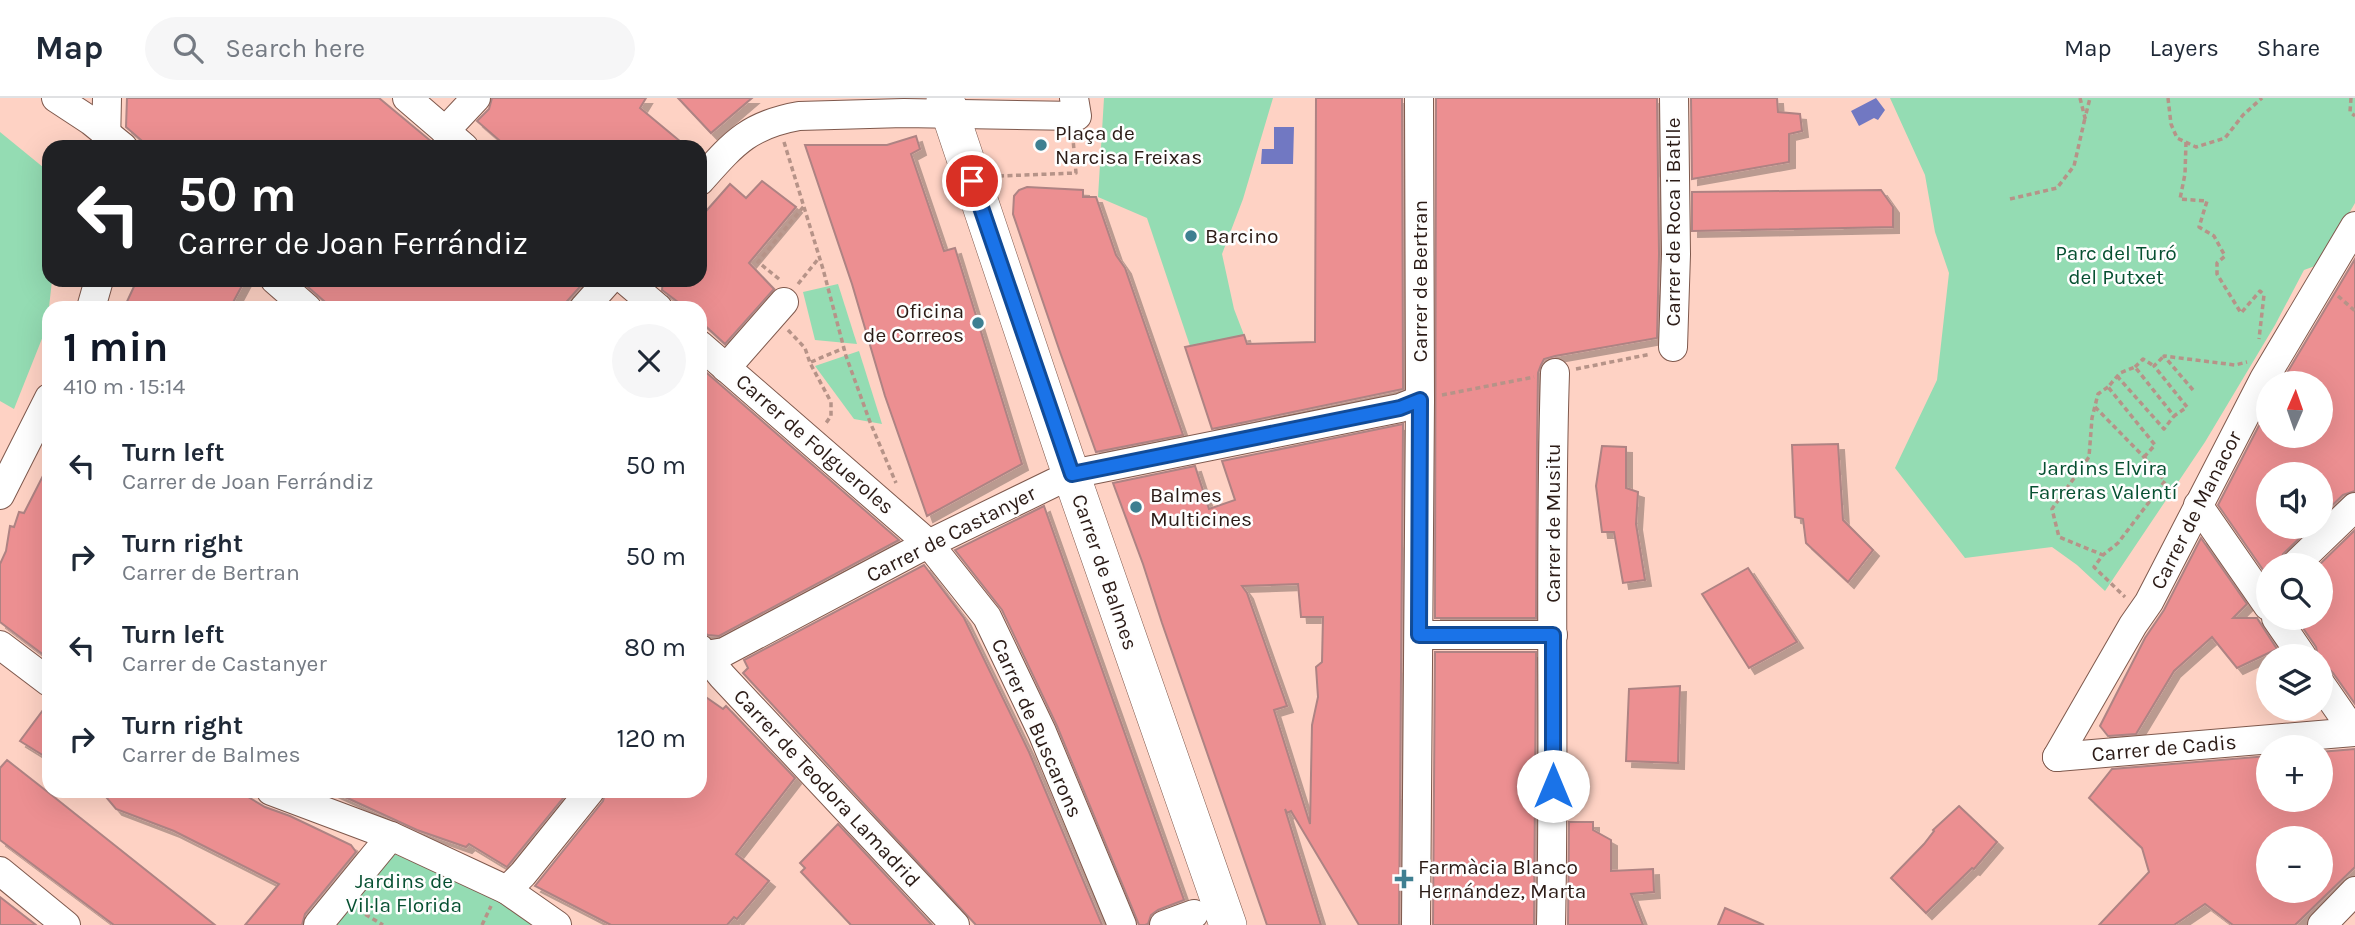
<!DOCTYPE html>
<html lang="en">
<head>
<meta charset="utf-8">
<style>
  body { margin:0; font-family:Karla,sans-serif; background:#f6f6f7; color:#1f2937; height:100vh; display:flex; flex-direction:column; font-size:26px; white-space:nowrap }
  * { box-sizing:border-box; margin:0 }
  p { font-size:23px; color:#747a83 }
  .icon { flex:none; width:38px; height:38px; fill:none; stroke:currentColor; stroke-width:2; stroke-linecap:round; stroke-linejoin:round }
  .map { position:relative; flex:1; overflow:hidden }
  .drawer { position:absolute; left:42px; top:203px; width:665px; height:497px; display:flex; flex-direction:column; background:#fff; border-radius:21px; box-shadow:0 7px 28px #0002 }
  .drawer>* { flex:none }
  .hud { position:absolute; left:42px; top:42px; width:665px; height:147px; border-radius:21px; box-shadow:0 7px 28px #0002; background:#202124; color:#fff; overflow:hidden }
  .needle { width:46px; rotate:2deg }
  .fabs { position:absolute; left:2256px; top:273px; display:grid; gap:14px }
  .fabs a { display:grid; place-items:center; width:77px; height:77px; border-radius:50%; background:#fff; box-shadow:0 7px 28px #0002; font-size:35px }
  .pin { position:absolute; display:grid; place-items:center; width:60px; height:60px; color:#fff; margin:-30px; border:4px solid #fff; border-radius:50%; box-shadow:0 2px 7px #0007 }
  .me { position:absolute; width:77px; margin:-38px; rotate:0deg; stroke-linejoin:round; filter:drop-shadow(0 0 5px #0008) }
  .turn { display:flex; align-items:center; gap:24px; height:147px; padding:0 21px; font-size:32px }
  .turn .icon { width:91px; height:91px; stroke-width:2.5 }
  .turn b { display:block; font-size:49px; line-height:60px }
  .round { display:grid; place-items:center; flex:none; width:74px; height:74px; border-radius:37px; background:#f6f6f7 }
  .overview { display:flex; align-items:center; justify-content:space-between; height:119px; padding:0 21px }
  h1 { font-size:42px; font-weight:700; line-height:52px; color:#111827 }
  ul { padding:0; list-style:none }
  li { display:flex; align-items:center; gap:21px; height:91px; padding:0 21px }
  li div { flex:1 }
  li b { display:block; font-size:26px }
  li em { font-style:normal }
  header { display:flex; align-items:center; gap:42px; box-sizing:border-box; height:98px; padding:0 35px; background:#fff; border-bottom:2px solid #e0e1e3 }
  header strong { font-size:33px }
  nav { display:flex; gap:38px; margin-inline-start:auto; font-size:24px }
  .search { width:490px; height:63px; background:#f6f6f7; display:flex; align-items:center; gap:18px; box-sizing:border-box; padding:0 24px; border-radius:38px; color:#747a83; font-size:26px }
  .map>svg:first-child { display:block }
  .green { fill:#94dcb3 }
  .water { fill:#7178c2 }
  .building { fill:#ec8f91; stroke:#ae8383; stroke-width:2; fill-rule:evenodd; filter:url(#shadow) }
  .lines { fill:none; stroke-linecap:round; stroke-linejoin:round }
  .minor-casing { stroke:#7f594d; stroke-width:30 }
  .major-casing { stroke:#7f594d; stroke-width:38 }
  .path { stroke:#b69388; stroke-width:3.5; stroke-dasharray:5 3.5; stroke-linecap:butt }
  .minor { stroke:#fff; stroke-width:28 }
  .major { stroke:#fff; stroke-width:37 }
  .route-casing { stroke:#114b97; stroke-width:18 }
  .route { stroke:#1a73e8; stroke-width:12 }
  .poi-dot { fill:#3e7f91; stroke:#fefefe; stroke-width:2.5 }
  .labels { text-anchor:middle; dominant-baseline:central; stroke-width:5; stroke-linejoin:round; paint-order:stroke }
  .poi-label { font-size:21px; fill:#2b1b16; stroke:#fefefe; text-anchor:start }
  .street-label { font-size:21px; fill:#2b1b16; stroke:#fefefe }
  .park-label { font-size:21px; fill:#065031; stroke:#fefefe }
</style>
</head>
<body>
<header>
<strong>Map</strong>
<div class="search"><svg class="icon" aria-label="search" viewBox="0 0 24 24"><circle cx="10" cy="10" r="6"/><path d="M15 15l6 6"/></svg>Search here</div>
<nav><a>Map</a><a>Layers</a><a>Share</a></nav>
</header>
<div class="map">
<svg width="2355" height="827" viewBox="0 0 2355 827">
  <defs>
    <filter id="shadow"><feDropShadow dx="6" dy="6" stdDeviation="0" flood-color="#0004"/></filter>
  </defs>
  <rect width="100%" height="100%" fill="#fed2c4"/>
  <g class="green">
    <polygon points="1104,0 1273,0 1243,101 1222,156 1234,211 1244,237 1190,248 1147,120 1098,99"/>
    <polygon points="1890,0 2355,0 2355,105 2326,155 2315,168 2304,172 2275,227 2205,344 2105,493 2077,467 2052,449 1965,460 1895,370 1937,282 1949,175 1935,134 1925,77"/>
    <polygon points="0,34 49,74 49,182 52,182 47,228 14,311 0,303"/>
    <polygon points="838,186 857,246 815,242 803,194"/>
    <polygon points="859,253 882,326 854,321 815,268"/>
    <polygon points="392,755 486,795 537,827 333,827"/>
  </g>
  <g class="water">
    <polygon points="1876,0 1885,12 1878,22 1874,20 1859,28 1851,13"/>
    <polygon points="1274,29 1294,29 1293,66 1261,66 1262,51 1274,51"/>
  </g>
  <g class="building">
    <polygon points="127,0 379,0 438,49 149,49 126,29"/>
    <polygon points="492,0 646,0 640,10 687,49 507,49 477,23 489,11"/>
    <polygon points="678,0 752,0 711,35"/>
    <polygon points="1316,0 1402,0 1403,291 1212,331 1185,249 1244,237 1247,246 1315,244"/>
    <polygon points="1436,0 1657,0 1659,156 1657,240 1555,258 1544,261 1541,267 1538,275 1537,344 1536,520 1435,520"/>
    <polygon points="1691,0 1777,0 1778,14 1800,16 1802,33 1789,36 1789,64 1692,81"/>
    <polygon points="916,38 920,51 911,56 944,153 955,150 1022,366 927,418 885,298 852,186 805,47 887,47"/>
    <polygon points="762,83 796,109 749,165 774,191 725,246 700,223 700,210 686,210 662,192 663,182 700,182 700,120 730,86 746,100"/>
    <polygon points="1027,89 1083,92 1083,99 1096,99 1116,157 1125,170 1183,337 1096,354 1060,254 1013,116 1014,98 1019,92"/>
    <polygon points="1881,92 1893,109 1893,129 1692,133 1692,94"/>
    <polygon points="2355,161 2355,393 2343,397 2320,419 2320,376 2268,376 2268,429 2311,429 2283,456 2279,467 2268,467 2268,479 2218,407 2268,310 2268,338 2320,338 2320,285 2281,285"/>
    <polygon points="137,182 245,182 230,210 124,210"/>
    <polygon points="300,182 586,182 561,210 332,210"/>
    <polygon points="700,269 899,442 719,538 708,537 700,532"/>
    <path d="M1403,326L1399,827H1359L1291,713L1287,715L1285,711L1321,827H1267L1162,525L1143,466L1113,385L1195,368L1209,411L1235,402L1222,363ZM1298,486L1301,519H1323L1322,564L1316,569L1318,599L1312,627L1310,726L1274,612L1287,608L1247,495L1242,488Z"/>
    <polygon points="1838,346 1843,422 1873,452 1848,484 1806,445 1803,421 1795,419 1792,347"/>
    <polygon points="1602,348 1626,349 1626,390 1638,394 1636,426 1645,482 1623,485 1614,434 1602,434 1596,388"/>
    <polygon points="49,366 49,561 0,524 0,466 6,453 10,428 14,429 19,414 24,415"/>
    <polygon points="1044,408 1184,802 1158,812 1151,817 1148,826 1145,827 1139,827 1057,628 1002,512 955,452"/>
    <polygon points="2355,432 2355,606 2333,575 2328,570 2320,569 2320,558 2318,558 2316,549 2296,520 2320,520 2320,467 2319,467"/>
    <polygon points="2201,440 2247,506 2233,520 2257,520 2277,551 2237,570 2212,539 2174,573 2136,636 2108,638 2100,628 2145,540 2164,512"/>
    <polygon points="924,467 964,520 1029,654 1102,827 976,827 743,575 748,570 744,562"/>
    <polygon points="1748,470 1797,544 1749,570 1702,496"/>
    <polygon points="1435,554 1536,554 1534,827 1433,827"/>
    <polygon points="1680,588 1678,665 1626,663 1629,591"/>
    <polygon points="700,595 723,611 726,608 795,680 736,756 769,783 737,821 734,819 727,827 611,827 535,788 603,703 606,693 700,693"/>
    <polygon points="49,604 49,661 20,643"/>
    <path d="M2355,651V769L2295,827H2233L2205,806L2174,827H2099L2149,774L2142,750L2089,700L2112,671L2268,658V702H2320V654ZM2268,740H2320V793H2268Z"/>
    <polygon points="7,662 49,695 215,827 114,827 0,742 0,670"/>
    <polygon points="101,693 238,693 265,709 290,718 351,747 356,754 305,816 302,827 245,827 279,786 174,733 116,711"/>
    <polygon points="332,693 569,693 507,769 469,746 466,749 417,732"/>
    <polygon points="1959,708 1997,744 1974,771 1972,770 1926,815 1891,780 1924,746 1934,733 1933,732"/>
    <polygon points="1569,724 1593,724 1593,732 1611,742 1611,773 1653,771 1654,794 1631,796 1643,827 1568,827"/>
    <polygon points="838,726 932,827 851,827 801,774 805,770 800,765"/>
    <polygon points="0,799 36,827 0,827"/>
    <polygon points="1725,810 1764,827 1718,827"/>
  </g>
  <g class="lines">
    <g class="minor-casing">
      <g id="minor">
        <polyline points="56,0 91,23 123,49"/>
        <polyline points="407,0 464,49"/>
        <polyline points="445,33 476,0"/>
        <polyline points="106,46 107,0"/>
        <path d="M700,83C733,46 748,27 799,18L904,15L1077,18L1074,0"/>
        <polyline points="275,182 307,210"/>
        <polyline points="625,182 658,210"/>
        <polyline points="91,210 99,182"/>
        <polyline points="584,210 609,182"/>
        <polyline points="700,247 929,446 987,519 1042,634 1122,827"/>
        <polyline points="1673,249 1676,156 1674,0"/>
        <polyline points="726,270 784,204"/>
        <polyline points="0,397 49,300"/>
        <polyline points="2198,407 2268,508"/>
        <polyline points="2295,467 2355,409"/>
        <polyline points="2276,520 2302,558"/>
        <polyline points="1419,537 1553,537"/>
        <polyline points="0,547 49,584"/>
        <polyline points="700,551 722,578 955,827"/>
        <polyline points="700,560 706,557 724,554 916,452 1072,376 1400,310 1420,302"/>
        <polyline points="2320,585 2354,634"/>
        <polyline points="2057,659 2133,527 2149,504 2264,281 2355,128"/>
        <polyline points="2057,659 2355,634"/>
        <polyline points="271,693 391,738 507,792 557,827"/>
        <polyline points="0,773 66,827"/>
        <polyline points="507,792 523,776 590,693"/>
        <polyline points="318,827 391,738"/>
        <polyline points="1164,827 1194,816"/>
        <polyline points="1416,827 1420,302 1419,0"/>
        <path d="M1551,827C1555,643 1549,459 1555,275"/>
        <polyline points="2322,827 2355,793"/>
      </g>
    </g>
    <g class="major-casing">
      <polyline id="major" points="945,0 1064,356 1228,827"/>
    </g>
    <g class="path">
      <polyline points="2080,0 2085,20 2090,0"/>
      <polyline points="2168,0 2171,26 2177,40 2196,49 2225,40 2243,17 2262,0"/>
      <polyline points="2351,0 2350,14 2355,18"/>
      <polyline points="784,44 823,171 846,258 870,324 896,385"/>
      <polyline points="2186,44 2185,76 2180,101 2207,103 2199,129 2214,138 2225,158 2217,165 2217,176 2241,215 2260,193 2264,197 2259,241"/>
      <polyline points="999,78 1076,75 1073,41"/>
      <polyline points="2010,101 2057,90 2074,68 2085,20"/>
      <polyline points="779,181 758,164 804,108"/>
      <polyline points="798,186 819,160"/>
      <polyline points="2338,198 2355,213"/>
      <polyline points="788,232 805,250 810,265 831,304 831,318 826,325"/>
      <polyline points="811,264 844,250"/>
      <polyline points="2135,269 2143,261 2154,268"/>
      <polyline points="1576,271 1651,256"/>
      <polyline points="2117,278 2164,331 2174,318"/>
      <polyline points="2108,289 2098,296 2092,320 2089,359 2052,411 2059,439 2103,457 2094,469 2125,499"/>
      <polyline points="2193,292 2164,258 2235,267 2247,264"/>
      <polyline points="1442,297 1534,279"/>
      <polyline points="2095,309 2144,359 2165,383 2118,445 2103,457"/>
      <polyline points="2144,359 2155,347 2108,289 2120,275 2135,269 2174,318 2187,309 2154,268 2164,258"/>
      <polyline points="358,812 383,827"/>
      <polyline points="482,827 491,808"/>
    </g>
    <use href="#minor" class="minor"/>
    <use href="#major" class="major"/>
  </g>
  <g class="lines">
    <g class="route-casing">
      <polyline id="route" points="972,83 1072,376 1400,310 1420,302 1419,537 1553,537 1553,688"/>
    </g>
    <use href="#route" class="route"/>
  </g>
  <g class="poi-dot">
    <circle cx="1041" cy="47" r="7"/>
    <circle cx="1191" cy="138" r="7"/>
    <circle cx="978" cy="225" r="7"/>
    <circle cx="1136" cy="409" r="7"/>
    <path d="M1400.5 770.5h7v7h7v7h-7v7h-7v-7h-7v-7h7z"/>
  </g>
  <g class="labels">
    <g class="poi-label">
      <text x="1055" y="35">Plaça de<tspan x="1055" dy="24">Narcisa Freixas</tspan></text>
      <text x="1205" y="138">Barcino</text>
      <text x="964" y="213" text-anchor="end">Oficina<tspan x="964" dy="24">de Correos</tspan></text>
      <text x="1150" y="397">Balmes<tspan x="1150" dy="24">Multicines</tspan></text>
      <text x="1418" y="769">Farmàcia Blanco<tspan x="1418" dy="24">Hernández, Marta</tspan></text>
    </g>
    <g class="street-label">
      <text transform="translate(1673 124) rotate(-90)">Carrer de Roca i Batlle</text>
      <text transform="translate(1420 183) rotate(-90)">Carrer de Bertran</text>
      <text transform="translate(815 346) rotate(41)">Carrer de Folgueroles</text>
      <text transform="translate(2196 412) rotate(-63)">Carrer de Manacor</text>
      <text transform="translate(1553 425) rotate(-90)">Carrer de Musitu</text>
      <text transform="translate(951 436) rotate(-27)">Carrer de Castanyer</text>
      <text transform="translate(1105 474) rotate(71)">Carrer de Balmes</text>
      <text transform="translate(1037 630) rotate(66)">Carrer de Buscarons</text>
      <text transform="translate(2164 650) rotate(-5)">Carrer de Cadis</text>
      <text transform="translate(827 690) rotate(47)">Carrer de Teodora Lamadrid</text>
    </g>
    <g class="park-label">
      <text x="2116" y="155">Parc del Turó<tspan x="2116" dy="24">del Putxet</tspan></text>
      <text x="2103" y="370">Jardins Elvira<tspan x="2103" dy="24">Farreras Valentí</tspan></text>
      <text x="404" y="783">Jardins de<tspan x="404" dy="24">Vil·la Florida</tspan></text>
    </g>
  </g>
</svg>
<div class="fabs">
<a><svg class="needle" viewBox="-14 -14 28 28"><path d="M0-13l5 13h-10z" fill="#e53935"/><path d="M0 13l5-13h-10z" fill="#747a83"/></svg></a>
<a><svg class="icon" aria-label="sound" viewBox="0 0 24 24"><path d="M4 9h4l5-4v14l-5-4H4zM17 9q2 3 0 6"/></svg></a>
<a><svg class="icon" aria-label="search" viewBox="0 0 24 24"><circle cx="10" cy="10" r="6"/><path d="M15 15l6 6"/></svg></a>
<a><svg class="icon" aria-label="layers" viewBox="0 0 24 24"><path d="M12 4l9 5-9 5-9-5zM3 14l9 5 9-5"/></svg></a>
<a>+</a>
<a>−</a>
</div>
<div class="pin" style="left:972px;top:83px;background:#d93025"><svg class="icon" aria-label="arrive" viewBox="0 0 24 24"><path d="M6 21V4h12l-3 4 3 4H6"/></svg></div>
<svg class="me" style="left:1553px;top:688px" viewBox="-20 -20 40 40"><circle r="19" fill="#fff"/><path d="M0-13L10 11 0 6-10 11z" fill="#1a73e8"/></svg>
<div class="hud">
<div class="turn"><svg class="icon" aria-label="left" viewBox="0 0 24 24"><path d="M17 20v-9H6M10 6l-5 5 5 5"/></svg><div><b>50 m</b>Carrer de Joan Ferrándiz</div></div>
</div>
<section class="drawer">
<div class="overview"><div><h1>1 min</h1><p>410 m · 15:14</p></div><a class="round"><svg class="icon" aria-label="close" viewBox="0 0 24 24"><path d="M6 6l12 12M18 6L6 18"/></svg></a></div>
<ul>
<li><svg class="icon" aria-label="left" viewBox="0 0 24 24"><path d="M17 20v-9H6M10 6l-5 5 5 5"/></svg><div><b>Turn left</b><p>Carrer de Joan Ferrándiz</p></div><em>50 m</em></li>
<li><svg class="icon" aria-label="right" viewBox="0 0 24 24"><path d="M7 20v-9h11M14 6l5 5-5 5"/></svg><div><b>Turn right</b><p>Carrer de Bertran</p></div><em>50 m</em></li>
<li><svg class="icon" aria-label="left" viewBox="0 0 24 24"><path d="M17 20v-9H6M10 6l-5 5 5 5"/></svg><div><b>Turn left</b><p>Carrer de Castanyer</p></div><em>80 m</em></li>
<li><svg class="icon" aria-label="right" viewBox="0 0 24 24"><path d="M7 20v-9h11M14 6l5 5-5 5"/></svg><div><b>Turn right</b><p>Carrer de Balmes</p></div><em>120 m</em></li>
</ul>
</section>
</div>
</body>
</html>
